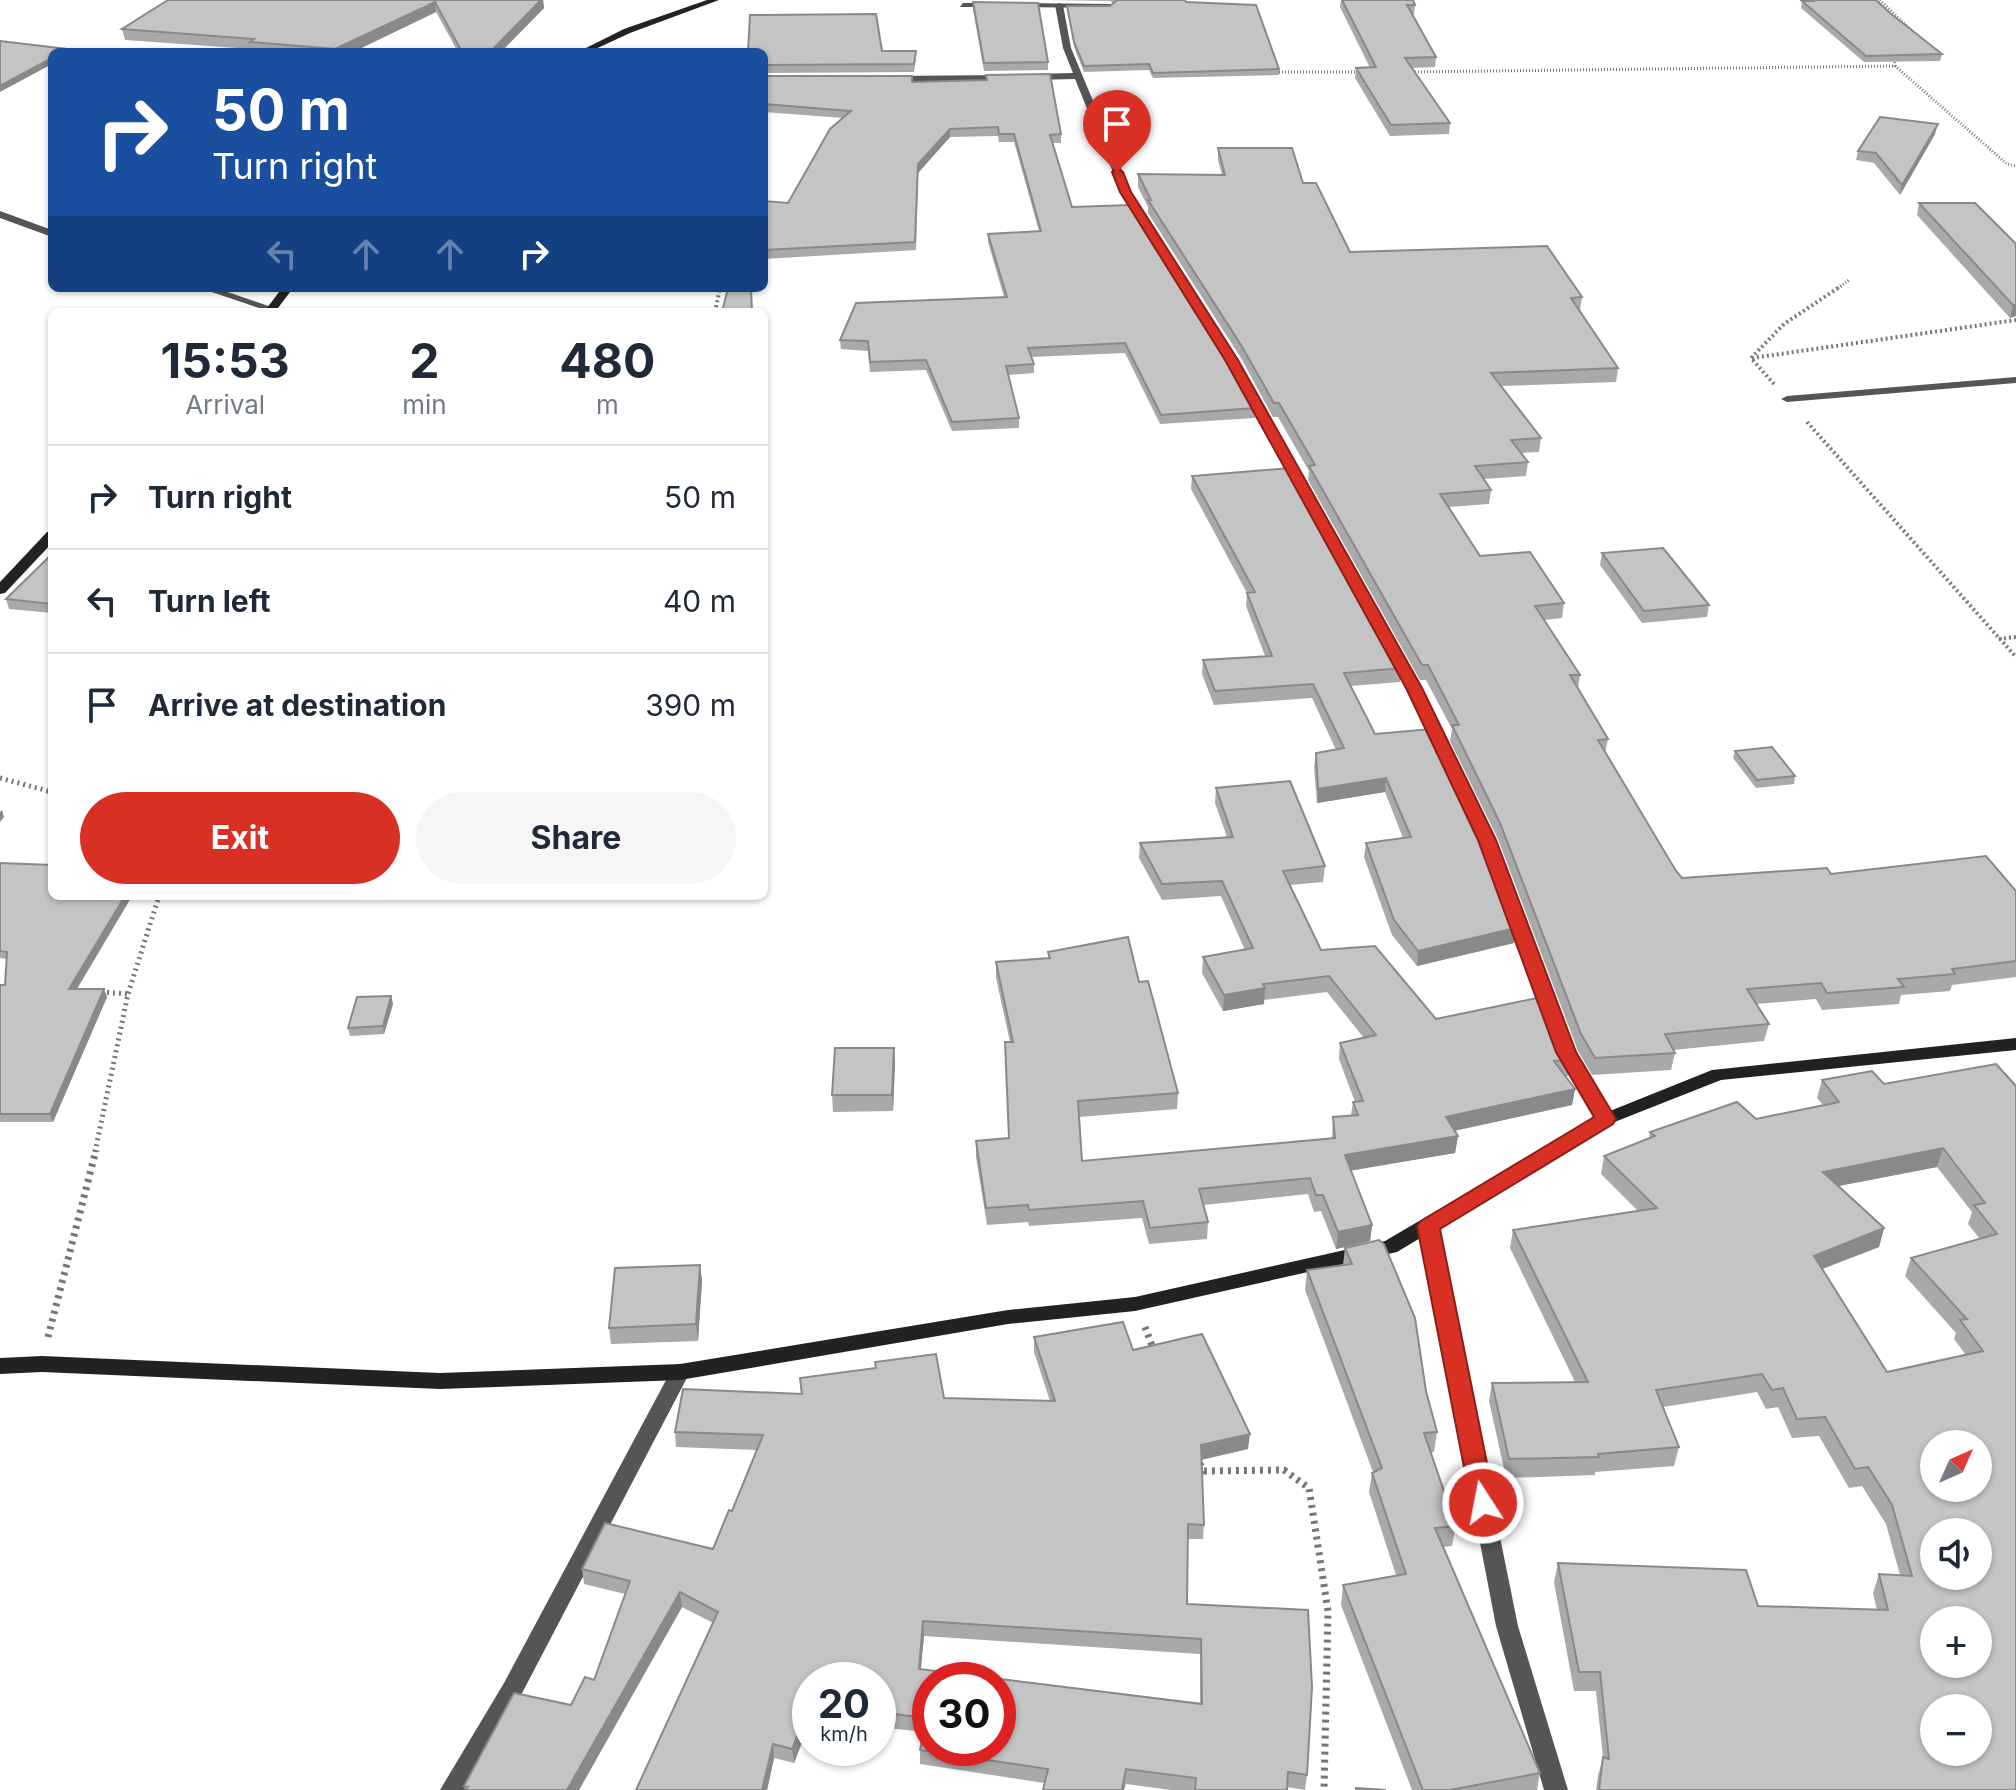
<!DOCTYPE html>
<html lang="en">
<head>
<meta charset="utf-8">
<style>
  body { margin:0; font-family:Inter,sans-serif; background:#f6f6f7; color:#1f2937; height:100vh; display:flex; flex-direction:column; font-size:30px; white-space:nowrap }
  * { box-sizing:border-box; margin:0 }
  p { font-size:26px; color:#747a83 }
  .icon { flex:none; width:44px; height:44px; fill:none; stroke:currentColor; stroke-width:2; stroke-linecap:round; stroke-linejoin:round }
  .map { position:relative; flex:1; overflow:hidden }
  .panel { position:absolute; left:48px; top:308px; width:720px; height:592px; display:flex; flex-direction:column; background:#fff; border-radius:12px; box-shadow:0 2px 6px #0004 }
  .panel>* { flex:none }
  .banner { position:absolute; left:48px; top:48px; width:720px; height:244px; border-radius:12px; box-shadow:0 2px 6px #0004; background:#1a4fa0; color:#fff; overflow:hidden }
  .needle { width:52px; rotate:45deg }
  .buttons { position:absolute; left:1920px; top:1430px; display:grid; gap:16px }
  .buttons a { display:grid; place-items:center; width:72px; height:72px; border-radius:50%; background:#fff; box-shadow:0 2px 6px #0004; font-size:40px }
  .speed { position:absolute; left:792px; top:1662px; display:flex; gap:16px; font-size:40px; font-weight:700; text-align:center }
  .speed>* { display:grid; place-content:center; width:104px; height:104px; border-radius:50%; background:#fff; box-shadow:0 2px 6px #0004; line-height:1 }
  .speed small { font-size:20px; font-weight:400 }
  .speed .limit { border:12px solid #d22; background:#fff; color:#111 }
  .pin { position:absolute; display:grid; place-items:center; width:68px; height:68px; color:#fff; margin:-82px -34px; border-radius:50% 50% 50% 0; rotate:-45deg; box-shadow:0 0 8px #0007 }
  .pin .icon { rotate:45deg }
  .me { position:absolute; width:88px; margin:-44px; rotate:349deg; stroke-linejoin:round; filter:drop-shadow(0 0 6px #0008) }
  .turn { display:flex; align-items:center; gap:28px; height:168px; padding:0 32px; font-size:36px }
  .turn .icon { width:104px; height:104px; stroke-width:2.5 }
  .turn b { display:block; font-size:56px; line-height:68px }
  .lanes { display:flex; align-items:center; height:76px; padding:0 32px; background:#0003; justify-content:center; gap:40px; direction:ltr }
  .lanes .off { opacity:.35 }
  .eta { display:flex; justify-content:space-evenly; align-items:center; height:136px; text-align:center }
  .eta b { font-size:48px; font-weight:700; line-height:56px }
  .primary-button { display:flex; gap:16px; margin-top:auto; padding:16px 32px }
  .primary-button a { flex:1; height:92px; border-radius:48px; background:#d93025; color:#fff; font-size:32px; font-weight:700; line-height:92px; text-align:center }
  .primary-button a+a { background:#f6f6f7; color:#1f2937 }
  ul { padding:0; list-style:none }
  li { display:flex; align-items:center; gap:24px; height:104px; padding:0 32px; border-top:2px solid #e0e1e3 }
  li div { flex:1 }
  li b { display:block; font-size:30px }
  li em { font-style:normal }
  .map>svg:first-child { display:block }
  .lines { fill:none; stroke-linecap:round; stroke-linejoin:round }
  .path-far3 { stroke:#777; stroke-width:3; stroke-dasharray:1 2; stroke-linecap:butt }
  .path-far2 { stroke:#777; stroke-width:4; stroke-dasharray:2 3; stroke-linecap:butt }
  .path-far1 { stroke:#777; stroke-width:5; stroke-dasharray:2 4; stroke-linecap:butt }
  .path { stroke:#777; stroke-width:7; stroke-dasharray:3 5; stroke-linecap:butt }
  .lane { fill:#555; fill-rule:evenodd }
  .street { fill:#555; fill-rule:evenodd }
  .secondary { fill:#222; fill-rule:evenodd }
  .wall { fill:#a9a9a9; fill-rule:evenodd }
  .shaded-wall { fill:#898989 }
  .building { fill:#c4c4c4; stroke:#898989; stroke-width:2; fill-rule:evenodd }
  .route { fill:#d93025; stroke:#8d1f18; stroke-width:2 }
</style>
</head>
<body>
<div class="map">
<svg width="2016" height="1790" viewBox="0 0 2016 1790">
  <rect width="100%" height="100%" fill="#fff"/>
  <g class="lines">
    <g class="path-far3">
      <polyline points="1880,0 1914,33"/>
      <polyline points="1895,66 2007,164 2016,166"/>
      <polyline points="1273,72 1359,72"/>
      <polyline points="1409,72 1895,66 1894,56"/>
      <polyline points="1838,288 1849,280"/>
    </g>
    <g class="path-far2">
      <polyline points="715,312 720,288"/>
      <polyline points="1752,358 2016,320"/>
      <polyline points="1774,384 1751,358 1784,324 1841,286"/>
      <polyline points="1807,422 2016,657"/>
      <polyline points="1999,639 2016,637"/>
    </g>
    <g class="path-far1">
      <polyline points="0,778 52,792"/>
      <polyline points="101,992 128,994"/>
      <polyline points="95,1152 128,994 159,896"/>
    </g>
    <g class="path">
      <polyline points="1145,1327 1154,1351"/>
      <polyline points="48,1337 96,1150"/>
      <polyline points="1200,1464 1204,1471 1284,1470 1309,1488 1328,1611 1324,1790"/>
    </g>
    <g class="lane">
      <polygon points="963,3 992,3 996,5 992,7 960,7"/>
      <polygon points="1019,3 1110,4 1114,6 1110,8 1016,7"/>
      <polygon points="0,211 52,230 52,237 0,218"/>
      <polygon points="200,288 216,288 277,309 268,311"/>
      <polygon points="2016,377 2016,383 1787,402 1781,399 1787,396"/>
    </g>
    <g class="street">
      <polygon points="1059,3 1063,5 1071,48 1131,192 1238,360 1421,688 1495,840 1575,1052 1615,1119 1612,1123 1600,1123 1557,1052 1479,840 1407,688 1226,360 1121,192 1075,79 1032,80 1028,77 1032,74 1073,73 1063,48 1055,5"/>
      <polygon points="1005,75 1008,76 1008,80 892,82 888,79 892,76"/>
      <polygon points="1428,1219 1435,1221 1437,1226 1518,1626 1568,1790 1544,1790 1496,1626 1419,1226 1421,1221"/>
      <polygon points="680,1364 687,1367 690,1372 520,1697 465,1790 440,1790 504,1683 673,1367"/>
    </g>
    <g class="secondary">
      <polygon points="707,0 719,0 630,33 589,52 578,52 624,29"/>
      <polygon points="282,288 293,288 275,312 264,312"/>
      <polygon points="52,531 52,543 5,593 0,594 0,582 47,532"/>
      <polygon points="2016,1038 2016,1050 1721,1080 1612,1123 1397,1252 1135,1311 1008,1324 680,1380 440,1389 42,1372 0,1374 0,1358 42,1356 440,1373 680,1364 1008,1310 1135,1297 1385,1241 1600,1115 1712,1070"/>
    </g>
  </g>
  <g class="wall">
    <polygon points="168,0 543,0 544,8 501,52 458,52 436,12 353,52 251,52 251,49 125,40 122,29"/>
    <polygon points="1047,0 1185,0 1186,2 1279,69 1279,75 1153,78 1149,70 1084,72 1074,47 1067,6 1110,6 1113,3 1110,1"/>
    <polygon points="1341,0 1413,0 1415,5 1414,15 1413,15 1436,57 1435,67 1412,68 1450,123 1449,134 1390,136 1355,78 1356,68 1370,68 1340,7"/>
    <polygon points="1804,0 1876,0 1890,13 1942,54 1940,61 1864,62 1801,8 1802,1 1805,1"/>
    <polygon points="973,2 1048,62 1048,70 984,71 973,10"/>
    <polygon points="882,51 916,59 914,72 764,73 764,52"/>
    <polygon points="986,75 1061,134 1061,143 1052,143 1072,207 1255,408 1255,418 1160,424 1125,353 1031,357 1034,364 1034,373 1008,375 1019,418 1019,428 952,431 926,370 870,372 868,351 841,349 840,340 1004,297 988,242 988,234 1039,231 1014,142 999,142 998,136 950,137 918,173 916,250 764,259 764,201 788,203 843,118 764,112 764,76 913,82 986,80"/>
    <polygon points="1935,134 1900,195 1874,163 1856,160 1858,151"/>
    <polygon points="1218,148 1303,183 1350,252 1582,297 1580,310 1618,368 1616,382 1501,386 1541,438 1539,452 1521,453 1528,462 1526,476 1484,479 1491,490 1489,504 1449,507 1480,556 1564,603 1562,618 1544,620 1580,675 1578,688 1608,739 1605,753 1676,871 1682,878 1831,874 2016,891 2016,977 1952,985 1950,991 1901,995 1899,1004 1822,1010 1816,999 1756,1004 1769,1024 1764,1041 1673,1050 1675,1053 1671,1070 1592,1075 1578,1051 1498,839 1450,741 1452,729 1426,680 1420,680 1308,480 1309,471 1278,417 1273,417 1241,358 1148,213 1148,207 1138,187 1138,174 1222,175 1218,160"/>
    <polygon points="1919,203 2016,244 2016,316 2010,318 1917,215"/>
    <polygon points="1192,476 1402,668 1400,682 1351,686 1375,734 1516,928 1514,943 1417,966 1392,935 1364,857 1366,843 1403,838 1385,792 1317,803 1314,767 1316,753 1336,750 1312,698 1214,705 1202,674 1203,660 1265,656 1246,606 1247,593 1191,489"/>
    <polygon points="1602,553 1709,605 1707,617 1642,623 1600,565"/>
    <polygon points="52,554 52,613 9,609 6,599"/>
    <polygon points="1735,751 1795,776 1794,784 1756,788 1733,758"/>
    <polygon points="1216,788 1325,866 1323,882 1290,885 1321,950 1436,1019 1557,1037 1571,1060 1568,1076 1566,1076 1575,1089 1572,1105 1454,1131 1458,1136 1455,1153 1351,1170 1372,1225 1370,1241 1336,1249 1321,1211 1314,1212 1308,1194 1204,1205 1208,1222 1207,1239 1149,1244 1142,1218 1029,1226 1028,1222 987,1225 976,1157 976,1141 1009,1138 1005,1042 1010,1042 996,978 996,962 1048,958 1048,952 1139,982 1178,1093 1177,1109 1079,1117 1082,1161 1332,1139 1333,1117 1351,1115 1353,1102 1355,1102 1339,1059 1340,1043 1364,1038 1327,992 1264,1000 1264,1004 1223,1011 1202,973 1203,957 1245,950 1221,896 1162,900 1139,858 1140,843 1227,837 1215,803"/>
    <polygon points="0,863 132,896 77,989 107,997 53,1122 0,1122 0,985 5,985 7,959 0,958"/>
    <polygon points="391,996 393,1004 384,1034 350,1036 348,1028"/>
    <polygon points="894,1048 895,1064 893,1111 833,1112 832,1095"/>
    <path d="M1996,1064L2016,1790H1596L1598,1776L1603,1757L1596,1691H1574L1554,1582L1558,1563L1758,1606L1877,1610L1873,1593L1879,1574L1900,1575L1886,1524L1862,1486L1849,1488L1819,1436L1792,1438L1778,1407L1766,1409L1757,1392L1663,1407L1679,1447L1674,1466L1595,1472V1475L1506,1478L1489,1401L1492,1383L1575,1382L1510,1248L1513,1230L1638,1211L1601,1174L1604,1156L1649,1139L1650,1132L1756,1119L1823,1105L1817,1098L1822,1080L1884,1084ZM1937,1167L1972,1212L1968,1224L1980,1239L1911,1258L1905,1276L1956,1333L1954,1339L1966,1355L1887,1372L1822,1269L1879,1247L1884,1228L1838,1186Z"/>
    <polygon points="1345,1248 1426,1391 1437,1432 1434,1452 1430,1453 1456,1526 1452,1546 1443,1547 1540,1773 1537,1790 1412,1790 1341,1605 1343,1585 1396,1575 1369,1492 1372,1473 1373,1472 1305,1290 1307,1270 1343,1265"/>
    <polygon points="700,1265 702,1281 698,1341 611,1344 609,1328"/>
    <path d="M1034,1337L1133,1350L1248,1449L1201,1460L1204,1525L1203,1539H1188L1187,1604L1307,1775L1305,1790L1287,1787V1790H1171L1126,1784L1124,1790H1043L1044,1783L920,1764V1750L924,1732L878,1727V1680H810V1722L794,1763L774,1758L767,1790H636L713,1623L682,1607L579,1790H465L464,1786L571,1705L594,1680L625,1594L584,1584L582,1569L713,1549L732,1511L757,1450L676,1447L675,1432L801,1394L800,1378L944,1398L1050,1401L1034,1352ZM924,1636L1200,1654V1703L921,1669Z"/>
  </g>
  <g class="shaded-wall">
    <polygon points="541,0 543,0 544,8 501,52 490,52"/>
    <polygon points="435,2 436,12 353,52 335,52 335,49"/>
    <polygon points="52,58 52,64 0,92 0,86"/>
    <polygon points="1938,124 1935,134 1900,195 1902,185"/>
    <polygon points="950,129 950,137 918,173 916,250 918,164"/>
    <polygon points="2013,305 2016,305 2016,316 2010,318"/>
    <polygon points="1386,778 1385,792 1317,803 1318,789"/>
    <polygon points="2,810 4,817 0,822 0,812"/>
    <polygon points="125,896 132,896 72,997 69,989"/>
    <polygon points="1516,928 1514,943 1417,966 1418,951"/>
    <polygon points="1265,988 1264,1004 1223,1011 1224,995"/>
    <polygon points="104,989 107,997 53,1122 50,1114"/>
    <polygon points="391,996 393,1004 384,1034 383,1026"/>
    <polygon points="894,1048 895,1064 893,1111 892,1095"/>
    <polygon points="1575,1089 1572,1105 1444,1133 1446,1117"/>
    <polygon points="1458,1136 1455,1153 1343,1172 1345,1155"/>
    <polygon points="1943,1148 1937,1167 1818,1190 1823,1172"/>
    <polygon points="1372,1225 1370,1241 1336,1249 1338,1232"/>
    <polygon points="1884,1228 1879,1247 1809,1274 1814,1256"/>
    <polygon points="700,1265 702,1281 698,1341 696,1324"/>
    <polygon points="1250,1434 1248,1449 1200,1460 1201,1445"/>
    <polygon points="680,1592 682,1607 579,1790 567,1790"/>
    <polygon points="923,1621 924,1636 919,1684 919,1669"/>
    <polygon points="810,1704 810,1722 794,1763 792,1749"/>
    <polygon points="773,1744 774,1758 767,1790 762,1790"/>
    <polygon points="1126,1769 1124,1790 1122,1790"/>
  </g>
  <g class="building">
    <polygon points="168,0 541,0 490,52 462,52 435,2 335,49 250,42 254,39 122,29"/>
    <polygon points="1117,0 1185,0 1186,2 1256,5 1279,69 1153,73 1149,64 1084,66 1074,42 1067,6 1110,6"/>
    <polygon points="1342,0 1413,0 1415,5 1407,5 1436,57 1405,58 1450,123 1391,125 1356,68 1376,67"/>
    <polygon points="1812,0 1876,0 1890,13 1942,54 1866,56 1802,1 1813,1"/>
    <polygon points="973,2 1038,3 1048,62 984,63"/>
    <polygon points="876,14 882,51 916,51 914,64 764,65 764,52 748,52 750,15"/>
    <polygon points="0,41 67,49 63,52 52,52 52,58 0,86"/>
    <polygon points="1050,74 1061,134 1050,135 1072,207 1131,205 1224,352 1255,408 1161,415 1125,343 1028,348 1034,364 1006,366 1019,418 952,422 926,360 870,362 868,341 840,340 856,303 1007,297 988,234 1041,231 1014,134 999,134 998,127 950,129 918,164 915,242 764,250 764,201 788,203 830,129 851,111 764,104 764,76 912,76 912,82 987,80 986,75"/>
    <polygon points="1880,117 1938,124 1902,185 1876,153 1858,151"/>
    <polygon points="1218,148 1292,148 1303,183 1316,183 1350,252 1547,246 1582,297 1571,298 1618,368 1491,373 1541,438 1511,440 1528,462 1475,466 1491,490 1440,494 1480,556 1530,552 1564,603 1535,606 1580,675 1570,675 1608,739 1598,740 1676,871 1682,878 1827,868 1831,874 1986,856 2016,891 2016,961 1952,969 1955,974 1898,979 1904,987 1827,993 1821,983 1747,989 1769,1024 1665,1034 1675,1053 1595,1058 1581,1034 1500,823 1452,725 1459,725 1428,665 1422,665 1309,466 1315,465 1279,403 1274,403 1241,345 1148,200 1151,200 1138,174 1225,175"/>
    <polygon points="1919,203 1975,203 2016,244 2016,305 2013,305"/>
    <polygon points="728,288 751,288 752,312 722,312"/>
    <polygon points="1290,468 1402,668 1344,673 1375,734 1431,729 1478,827 1516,928 1418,951 1394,920 1366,843 1411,837 1386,778 1318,789 1316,753 1344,748 1313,684 1215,691 1203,660 1272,656 1247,593 1255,592 1192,476"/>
    <polygon points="1663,548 1709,605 1644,611 1602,553"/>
    <polygon points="52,554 52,604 6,599"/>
    <polygon points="1772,747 1795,776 1757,780 1735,751"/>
    <polygon points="1290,781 1325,866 1283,871 1321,950 1375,946 1436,1019 1542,997 1557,1037 1571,1060 1554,1061 1575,1089 1446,1117 1458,1136 1345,1155 1372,1225 1338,1232 1323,1195 1316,1195 1310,1178 1199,1189 1208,1222 1150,1228 1143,1201 1029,1210 1028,1205 986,1208 976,1141 1009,1138 1005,1042 1013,1042 996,962 1050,958 1048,952 1128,937 1139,982 1148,981 1178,1093 1078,1101 1082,1161 1335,1138 1333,1117 1358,1115 1353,1102 1363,1101 1340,1043 1376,1035 1329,976 1263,984 1265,988 1224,995 1203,957 1253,948 1222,881 1162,884 1140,843 1233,837 1216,788"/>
    <polygon points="0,863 52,865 52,896 125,896 69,989 104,989 50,1114 0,1114 0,985 5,985 7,952 0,951"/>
    <polygon points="391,996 383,1026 348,1028 357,997"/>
    <polygon points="835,1048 894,1048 892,1095 832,1095"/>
    <path d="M1996,1064L2016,1086V1790H1599L1603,1757L1609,1759L1600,1672H1579L1558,1563L1746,1570L1758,1606L1888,1610L1879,1574L1912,1576L1892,1505L1868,1467L1855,1469L1825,1417L1797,1419L1783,1388L1772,1390L1762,1374L1656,1390L1679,1447L1598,1454L1599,1457L1509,1459L1492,1383L1588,1382L1513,1230L1657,1208L1604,1156L1655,1136L1650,1132L1737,1102L1756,1119L1839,1102L1822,1080L1872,1071L1884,1084ZM1943,1148L1985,1203L1974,1205L1997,1234L1911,1258L1967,1319L1960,1320L1983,1351L1887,1372L1814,1256L1884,1228L1823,1172ZM1934,1444H1978V1488H1934ZM1934,1532H1978V1576H1934ZM1934,1620H1978V1664H1934ZM1934,1708H1978V1752H1934Z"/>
    <polygon points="1379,1240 1384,1244 1415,1318 1426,1391 1437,1432 1424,1433 1456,1526 1435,1528 1540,1773 1450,1790 1423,1790 1343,1585 1406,1574 1372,1473 1382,1468 1307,1270 1352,1264 1345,1248"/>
    <polygon points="700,1265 696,1324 609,1328 615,1268"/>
    <path d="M1123,1322L1133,1350L1202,1334L1250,1434L1201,1445L1204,1525L1188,1524L1187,1604L1308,1610L1312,1687L1307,1775L1288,1772L1287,1790H1195L1196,1778L1126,1769L1122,1790H1043L1048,1769L920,1750L927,1718L878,1712V1680H810V1704L792,1749L773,1744L762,1790H636L718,1612L680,1592L567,1790H466L468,1787L464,1786L514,1693L571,1705L585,1677L594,1680L630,1581L582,1569L605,1523L713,1549L729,1510L732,1511L763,1435L675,1432L683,1389L802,1394L800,1378L876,1368L875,1362L936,1354L944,1398L1055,1401L1034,1337ZM923,1621L1201,1639L1202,1704L919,1669ZM930,1680H998V1748H930Z"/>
    <polygon points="1356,1788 1386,1790 1356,1790"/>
  </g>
  <polygon class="route" points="1117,168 1123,172 1131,192 1238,360 1422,688 1496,840 1576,1052 1616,1119 1613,1124 1440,1229 1495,1503 1492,1510 1483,1513 1474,1510 1471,1503 1417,1226 1421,1221 1594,1117 1556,1052 1478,840 1406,688 1225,360 1120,192 1112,172"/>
</svg>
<div class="buttons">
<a><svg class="needle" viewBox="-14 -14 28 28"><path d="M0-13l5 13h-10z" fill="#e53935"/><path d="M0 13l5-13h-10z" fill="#747a83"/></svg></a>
<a><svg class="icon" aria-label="sound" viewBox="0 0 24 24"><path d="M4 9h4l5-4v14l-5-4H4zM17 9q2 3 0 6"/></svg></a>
<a>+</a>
<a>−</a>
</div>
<div class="speed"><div>20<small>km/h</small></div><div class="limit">30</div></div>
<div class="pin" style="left:1117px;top:172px;background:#d93025"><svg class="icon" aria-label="arrive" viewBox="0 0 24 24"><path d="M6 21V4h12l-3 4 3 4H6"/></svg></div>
<svg class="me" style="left:1483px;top:1503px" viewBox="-20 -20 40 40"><circle r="17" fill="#d93025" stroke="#fff" stroke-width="3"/><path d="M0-11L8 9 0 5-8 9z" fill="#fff"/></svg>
<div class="banner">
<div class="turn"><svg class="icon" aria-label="right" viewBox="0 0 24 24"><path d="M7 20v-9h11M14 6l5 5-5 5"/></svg><div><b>50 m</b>Turn right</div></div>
<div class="lanes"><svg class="icon off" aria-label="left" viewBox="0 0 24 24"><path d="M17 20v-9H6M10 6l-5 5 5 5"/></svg><svg class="icon off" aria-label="ahead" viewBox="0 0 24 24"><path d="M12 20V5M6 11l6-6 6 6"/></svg><svg class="icon off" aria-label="ahead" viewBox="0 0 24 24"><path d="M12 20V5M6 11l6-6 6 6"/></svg><svg class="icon" aria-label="right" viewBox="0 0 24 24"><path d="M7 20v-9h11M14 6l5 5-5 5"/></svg></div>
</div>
<section class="panel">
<div class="eta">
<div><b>15:53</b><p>Arrival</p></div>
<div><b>2</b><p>min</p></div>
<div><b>480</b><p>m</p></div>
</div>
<ul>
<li><svg class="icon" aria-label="right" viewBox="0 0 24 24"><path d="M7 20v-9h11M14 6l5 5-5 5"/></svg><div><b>Turn right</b></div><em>50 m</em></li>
<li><svg class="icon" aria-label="left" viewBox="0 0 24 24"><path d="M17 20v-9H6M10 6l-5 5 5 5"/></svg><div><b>Turn left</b></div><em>40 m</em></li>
<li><svg class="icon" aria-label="arrive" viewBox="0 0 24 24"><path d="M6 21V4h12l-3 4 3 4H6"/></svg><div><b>Arrive at destination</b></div><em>390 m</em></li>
</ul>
<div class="primary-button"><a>Exit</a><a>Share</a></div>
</section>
</div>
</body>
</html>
